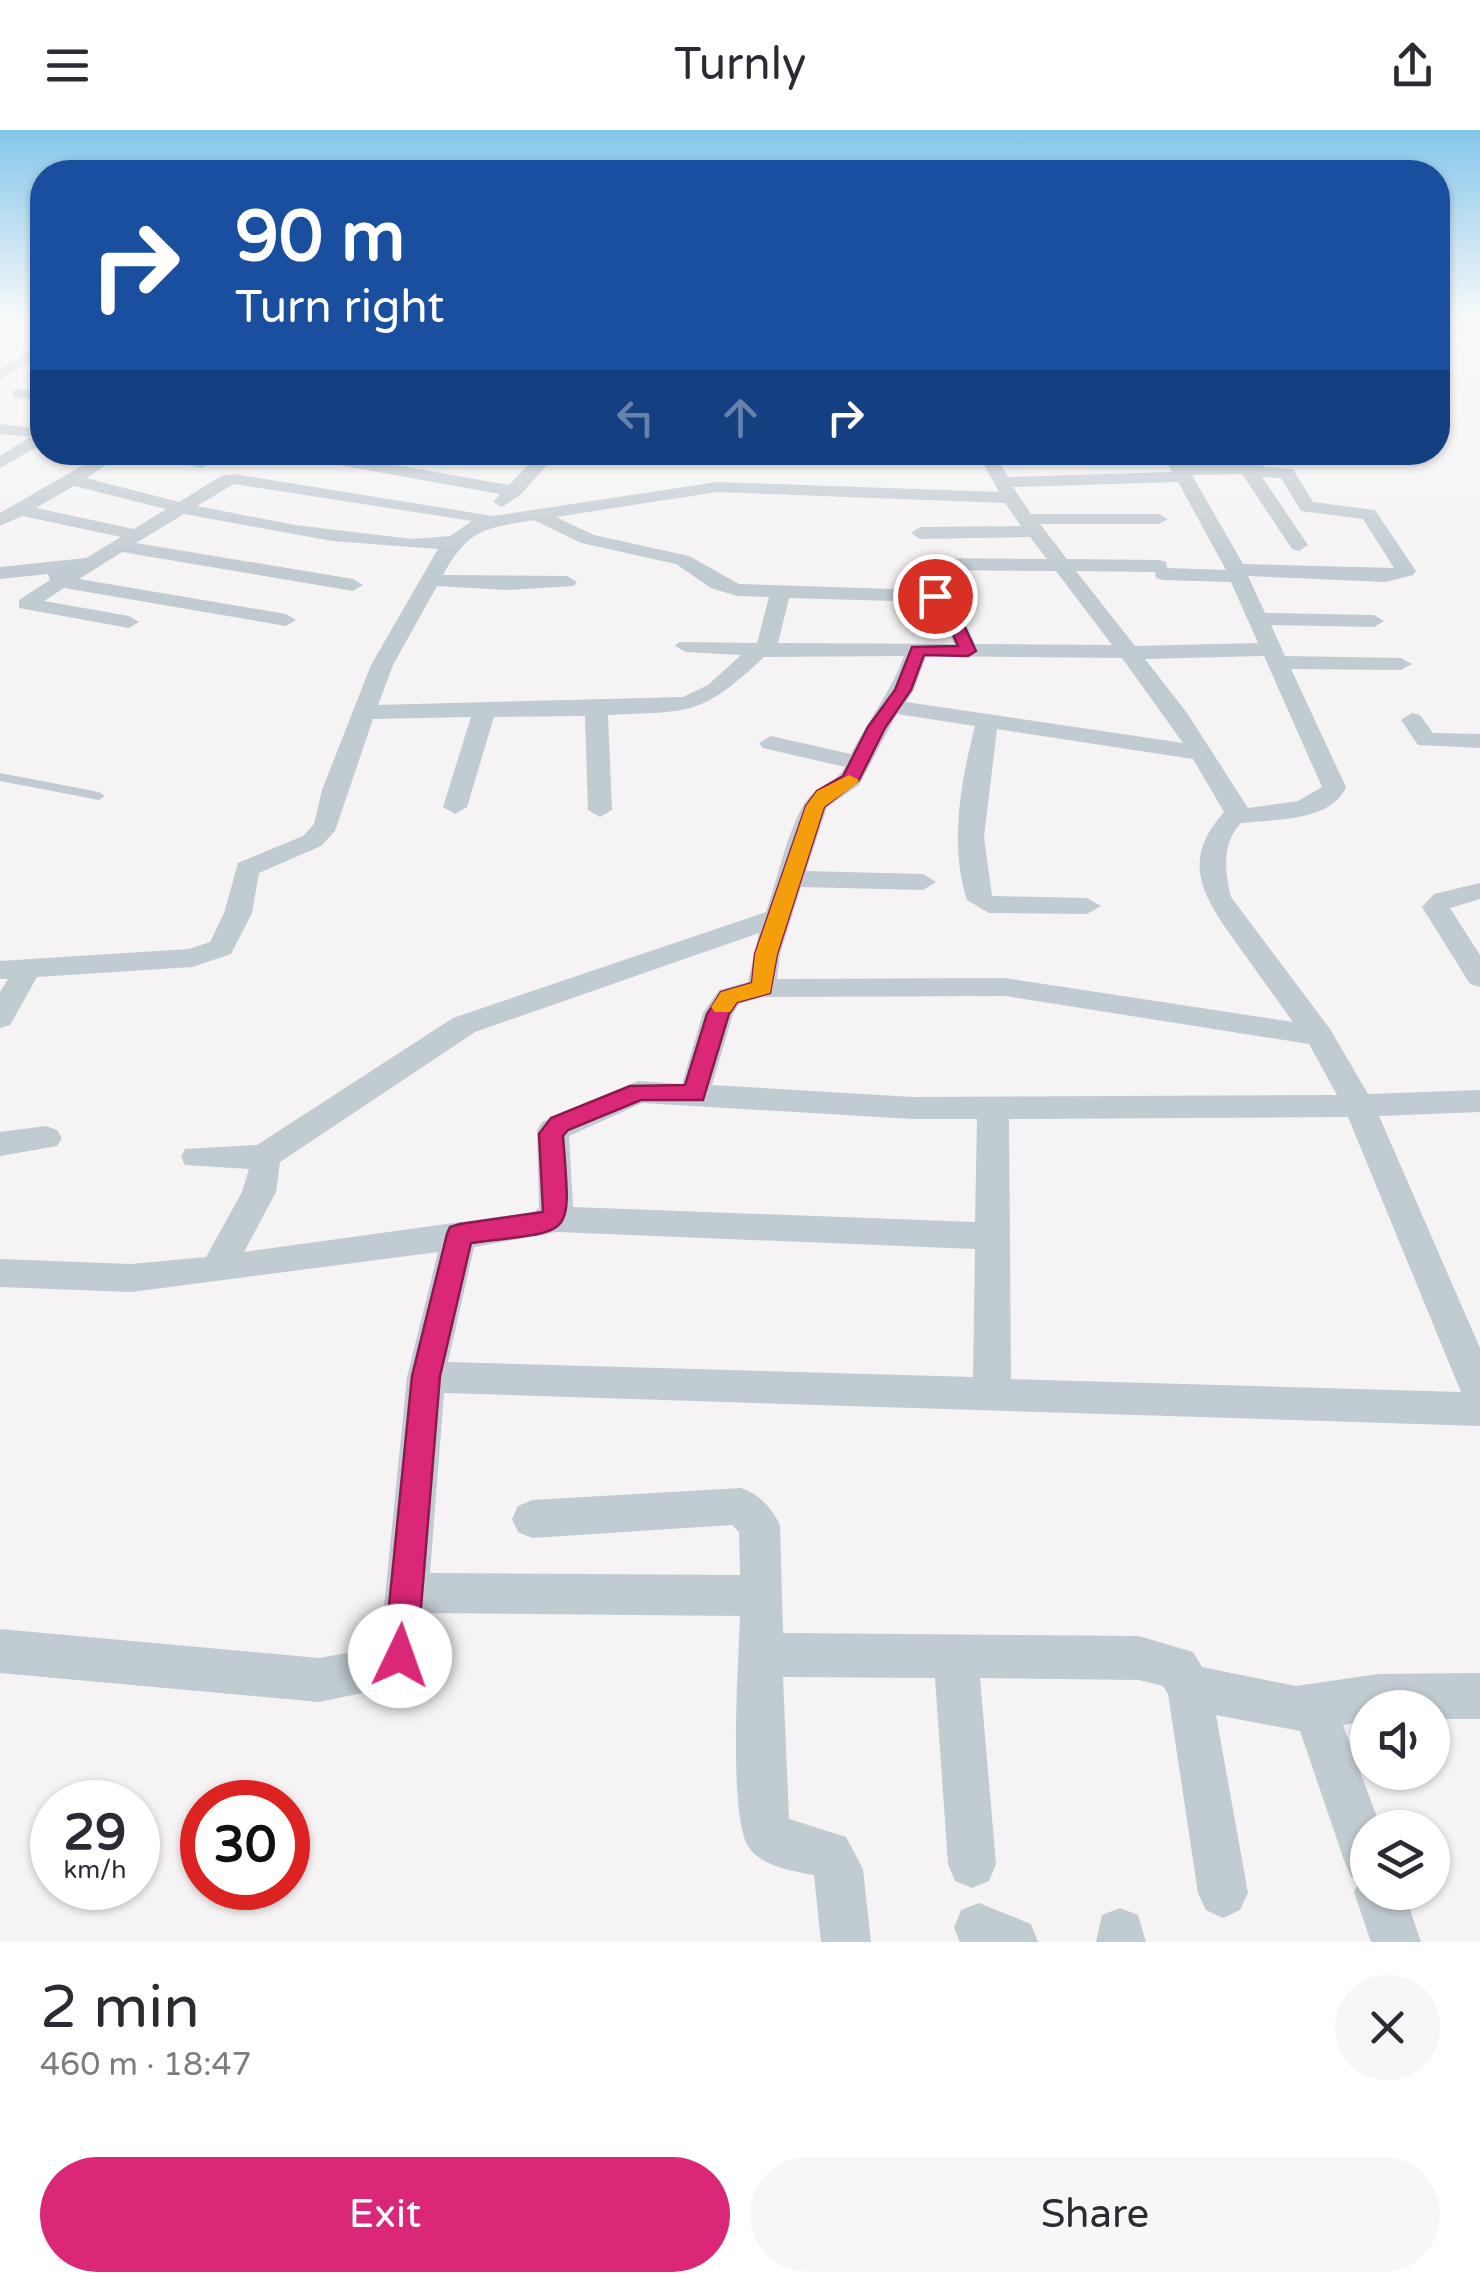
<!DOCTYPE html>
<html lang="en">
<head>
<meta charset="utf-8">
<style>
  body { margin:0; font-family:"Varela Round",sans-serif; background:#f7f7f7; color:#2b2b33; height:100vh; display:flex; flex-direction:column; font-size:38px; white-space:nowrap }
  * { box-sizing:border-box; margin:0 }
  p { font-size:32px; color:#7c7c81 }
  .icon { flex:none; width:55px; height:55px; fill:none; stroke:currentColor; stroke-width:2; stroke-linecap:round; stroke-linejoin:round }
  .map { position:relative; height:1812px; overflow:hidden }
  .panel { display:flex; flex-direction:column; background:#fff; flex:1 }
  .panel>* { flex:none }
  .banner { position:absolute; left:30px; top:30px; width:1420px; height:305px; border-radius:40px; box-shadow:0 2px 8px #0004; background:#1a4fa0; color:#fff; overflow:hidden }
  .controls { position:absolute; left:1350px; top:1560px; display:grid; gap:20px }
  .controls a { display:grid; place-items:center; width:100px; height:100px; border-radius:50%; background:#fff; box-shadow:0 2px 8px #0004; font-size:50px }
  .speed { position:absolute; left:30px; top:1650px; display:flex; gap:20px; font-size:50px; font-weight:700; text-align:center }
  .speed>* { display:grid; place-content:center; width:130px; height:130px; border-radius:50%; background:#fff; box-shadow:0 2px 8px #0004; line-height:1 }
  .speed small { font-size:25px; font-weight:400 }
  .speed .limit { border:15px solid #d22; background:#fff; color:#111 }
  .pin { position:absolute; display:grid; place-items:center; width:85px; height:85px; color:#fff; margin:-42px; border:5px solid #fff; border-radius:50%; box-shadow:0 2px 10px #0007 }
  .me { position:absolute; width:110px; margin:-55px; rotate:3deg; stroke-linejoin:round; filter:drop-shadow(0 0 8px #0008) }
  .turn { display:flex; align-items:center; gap:35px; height:210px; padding:0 40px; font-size:45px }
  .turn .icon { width:130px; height:130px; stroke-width:2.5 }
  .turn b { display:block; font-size:70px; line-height:85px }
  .lanes { display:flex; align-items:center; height:95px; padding:0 40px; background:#0003; justify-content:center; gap:50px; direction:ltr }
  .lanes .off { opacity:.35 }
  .round { display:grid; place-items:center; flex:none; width:105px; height:105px; border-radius:52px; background:#f7f7f7 }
  .headline { display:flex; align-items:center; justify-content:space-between; height:170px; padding:0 40px }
  h1 { font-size:60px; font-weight:600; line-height:75px }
  .cta { display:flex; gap:20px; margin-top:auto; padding:20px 40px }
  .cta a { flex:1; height:115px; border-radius:60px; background:#db2777; color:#fff; font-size:40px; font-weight:600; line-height:115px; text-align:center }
  .cta a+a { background:#f7f7f7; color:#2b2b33 }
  header { display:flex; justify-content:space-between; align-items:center; height:130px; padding:0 40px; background:#fff; font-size:45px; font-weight:600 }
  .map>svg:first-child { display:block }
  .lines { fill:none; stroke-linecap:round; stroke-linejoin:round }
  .lane { fill:#c1cbd2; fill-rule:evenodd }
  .street { fill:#c1cbd2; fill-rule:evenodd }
  .route { fill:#db2777; stroke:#8e194d; stroke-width:2.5 }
  .slow { fill:#f59e0b }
</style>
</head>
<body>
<header><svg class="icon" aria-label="menu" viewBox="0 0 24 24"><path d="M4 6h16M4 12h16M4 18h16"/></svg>Turnly<svg class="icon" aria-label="share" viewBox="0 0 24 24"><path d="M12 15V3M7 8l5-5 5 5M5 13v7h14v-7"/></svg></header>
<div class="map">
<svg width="1480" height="1812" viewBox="0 0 1480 1812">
  <rect width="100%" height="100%" fill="#f5f3f3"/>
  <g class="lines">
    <polygon class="lane" points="0,643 99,662 105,666 99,670 0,651"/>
    <g class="street">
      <polygon points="1438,192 1480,193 1480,201 1438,200"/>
      <polygon points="42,214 42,224 0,250 0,239"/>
      <polygon points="18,259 42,261 42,271 13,267 13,261"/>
      <polygon points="0,294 42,299 42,314 0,338 0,326 30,307 0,304"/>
      <path d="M106,322H127L86,348L179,372L221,346L234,344L493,386L717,352L999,362L977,322H994L1008,347L1172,342L1161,322H1178L1185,335L1246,334L1244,329L1252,324L1258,325L1264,337L1293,339L1313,372L1375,380L1416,441L1413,445L1386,452L1248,446L1265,483L1374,485L1384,491L1374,497L1271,495L1285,526L1401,528L1412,534L1401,540L1291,539L1346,657C1331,692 1274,689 1241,693C1221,714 1225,741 1231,767L1330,899L1368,964L1480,960V982L1379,986L1480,1218V1296L444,1263L430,1443L740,1445L739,1402L732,1395L532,1408L518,1402L512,1389L518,1376L532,1370L741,1358C760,1365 771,1377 780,1395L783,1503L1139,1506L1193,1522L1202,1537L1296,1556L1378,1544L1480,1543V1589H1432V1578H1368V1591L1343,1595L1381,1698H1368V1762H1404L1421,1812H1371L1354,1762L1359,1751L1351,1747L1344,1730L1300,1601L1216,1585L1248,1763L1240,1780L1223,1788L1206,1780L1198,1763L1168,1564L1163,1556L1139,1550L980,1548L996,1734L989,1751L972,1758L955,1751L948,1734L935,1548L783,1547L789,1689L846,1707L863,1739L871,1812H821L814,1745C794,1741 764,1737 750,1719C727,1690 739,1529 740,1486L426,1483L423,1526L410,1553L319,1572L0,1543V1499L319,1528L380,1517L407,1247L438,1122L131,1162L0,1157V1129L131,1134L206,1127L242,1062L249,1039L185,1035L181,1027L185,1019L257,1015L453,888L766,782C778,748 786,705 804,674C814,657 836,654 845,637L763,618L759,613L771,606L851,624C868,590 891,562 904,526L764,527C700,587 691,581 608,585L612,680L600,687L588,680L585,586L494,587L467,677L455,684L443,677L471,587L373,589L335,701L321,716L259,743L252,783L231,824L192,837L37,847L10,895L0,898V862L8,849H0V831L189,819L210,812L224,783L238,733L303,706L314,694L322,660L371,535L438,419L332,411L184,384L136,413L353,449L363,455L353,461L122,422L79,449L286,484L296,490L286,496L64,458L44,471L129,486L139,492L129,498L19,478V470L50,450L48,444L0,449V437L86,428L121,407L22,386L0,396V383ZM1242,344L1292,419L1299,421L1308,415L1262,347L1281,348L1301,381L1363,389L1394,438L1243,434L1192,345ZM1178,352L1226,440L1167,438L1166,432L1159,430L1067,429L1040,394H1159L1168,389L1159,384H1031L1013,357ZM234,354L472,391L450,406L412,409L295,395L197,376ZM74,356L166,379L134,399L36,378ZM717,362L1005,373L1021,396L920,397L911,403L920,409L1030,407L1047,429L935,428L918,436L924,460L739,454L689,426L594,405L556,387ZM534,390L581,413L676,434L711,458L737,466L769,467L757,513L679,512L675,516L686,522L741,525L708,555L683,567L378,575L393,535L437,456L506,460L574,456L577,452L567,446L443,445C468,399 485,398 534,390ZM939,440L1056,441L1112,515L975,514C964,487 945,467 939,440ZM1076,441L1155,442L1156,448L1163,450L1231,452L1258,513L1135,516ZM789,468L930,472L941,482L954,514L778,513ZM926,526L1122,528L1183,613L906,572L914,560ZM1264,526L1322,657L1298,671L1248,678L1187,583L1145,529ZM897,584L975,596C961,651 949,715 967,770L989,783L1087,784L1101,776L1087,768L992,766L984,707L997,599L1193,629L1224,682C1176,735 1208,773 1242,821C1259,845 1276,868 1293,892L1005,848L777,849L780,824L801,757L923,760L936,752L923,744L806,741L827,677L859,655ZM759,803L748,852L719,860L703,883L682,954L638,951L542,992L537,1000L539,1078L534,1082L244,1122L276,1062L280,1032L475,902ZM1005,866L1309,914L1337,965L913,967L712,955L733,884L739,874L762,867ZM642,973L913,989H977L975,1092L573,1077L569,1006ZM1348,987L1461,1262L1011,1249L1009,989ZM557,1102L975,1119L973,1247L448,1232L474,1117Z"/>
      <polygon points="140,322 175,322 200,328 216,322 243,322 201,338"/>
      <polygon points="490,322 559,322 520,365 502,377 493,372 500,364 339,335 331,330 339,325 509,355 531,332"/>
      <polygon points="1412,583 1420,585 1433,603 1480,604 1480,618 1418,615 1401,590"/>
      <polygon points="1480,753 1480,769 1450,778 1480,825 1480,857 1470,854 1422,777 1434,764"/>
      <polygon points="46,996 57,1000 62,1008 57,1016 0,1026 0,1002"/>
      <polygon points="979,1773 1031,1794 1038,1812 960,1812 954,1798 961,1780"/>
      <polygon points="1120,1778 1138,1785 1146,1812 1096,1812 1102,1785"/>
    </g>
  </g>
  <linearGradient id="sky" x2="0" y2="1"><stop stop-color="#85c6ea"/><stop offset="0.43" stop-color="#fafafa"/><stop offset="1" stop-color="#fafafa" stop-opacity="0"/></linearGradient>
  <rect width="1480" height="442" fill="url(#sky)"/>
  <path class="route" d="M935,461L955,476L976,521L968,526L924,525L911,560L885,598L859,650L824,677L777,824L770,863L737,872L729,884L703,970H641L568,1000L563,1006C571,1113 576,1099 471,1113L440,1246L417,1526L412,1537L400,1542L389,1537L384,1526L412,1246L447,1104L450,1097L460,1094L543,1082L539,1004L551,988L630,956L685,955L707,884L721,862L752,853L755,824L806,676L817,661L843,646L868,597L895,560L912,517L958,516L943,481L927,466Z"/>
  <polygon class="slow" points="849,645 859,650 856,654 824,677 777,824 770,863 737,872 730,882 715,882 711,877 721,862 752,853 755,824 806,676 817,661"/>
</svg>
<div class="controls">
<a><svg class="icon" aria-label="sound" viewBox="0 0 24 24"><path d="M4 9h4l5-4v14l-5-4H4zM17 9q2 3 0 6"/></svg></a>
<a><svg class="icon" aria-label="layers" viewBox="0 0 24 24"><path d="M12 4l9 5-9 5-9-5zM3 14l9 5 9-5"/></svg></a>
</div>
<div class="speed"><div>29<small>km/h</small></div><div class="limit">30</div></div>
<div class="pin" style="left:935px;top:466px;background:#d93025"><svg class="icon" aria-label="arrive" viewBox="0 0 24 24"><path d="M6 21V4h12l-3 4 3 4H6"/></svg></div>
<svg class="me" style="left:400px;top:1526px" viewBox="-20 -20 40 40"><circle r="19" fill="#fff"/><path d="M0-13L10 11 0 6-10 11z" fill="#db2777"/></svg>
<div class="banner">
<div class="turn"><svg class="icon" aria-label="right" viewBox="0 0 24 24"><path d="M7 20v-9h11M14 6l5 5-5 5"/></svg><div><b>90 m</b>Turn right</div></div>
<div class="lanes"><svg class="icon off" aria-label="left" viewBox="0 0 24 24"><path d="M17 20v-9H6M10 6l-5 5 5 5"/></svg><svg class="icon off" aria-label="ahead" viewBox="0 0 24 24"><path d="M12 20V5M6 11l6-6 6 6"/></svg><svg class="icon" aria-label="right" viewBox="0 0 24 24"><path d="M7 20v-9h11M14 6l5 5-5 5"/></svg></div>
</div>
</div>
<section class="panel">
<div class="headline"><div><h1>2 min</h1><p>460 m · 18:47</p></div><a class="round"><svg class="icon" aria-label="close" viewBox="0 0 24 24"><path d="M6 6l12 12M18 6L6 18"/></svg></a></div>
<div class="cta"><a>Exit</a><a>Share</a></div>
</section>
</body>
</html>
